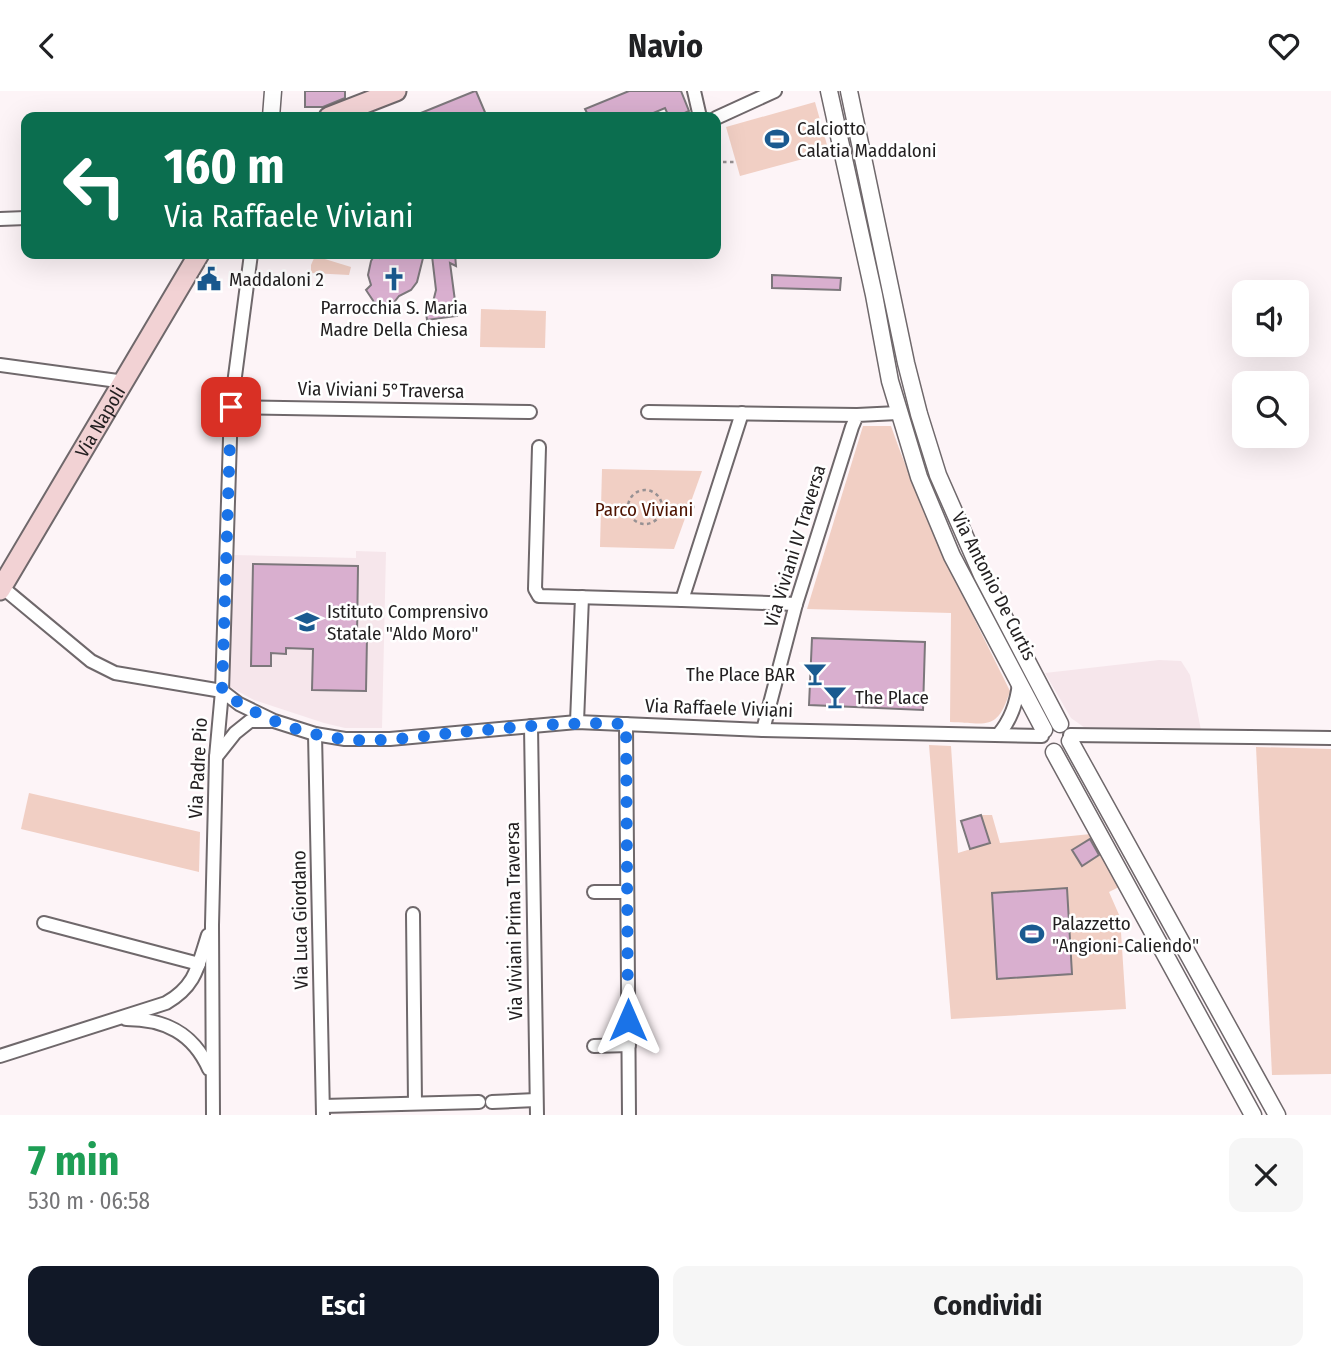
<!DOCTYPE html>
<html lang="it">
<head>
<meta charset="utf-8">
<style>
  body { margin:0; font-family:"Fira Sans Condensed",sans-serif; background:#f6f6f6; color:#202124; height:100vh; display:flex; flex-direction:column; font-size:26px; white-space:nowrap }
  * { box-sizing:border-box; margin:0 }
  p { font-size:23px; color:#757577 }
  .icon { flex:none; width:38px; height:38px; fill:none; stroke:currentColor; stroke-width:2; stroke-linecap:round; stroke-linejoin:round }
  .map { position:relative; height:1024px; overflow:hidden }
  .sheet { display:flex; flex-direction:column; background:#fff; flex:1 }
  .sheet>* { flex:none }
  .top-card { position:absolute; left:21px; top:21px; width:700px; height:147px; border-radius:14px; box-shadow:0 7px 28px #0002; background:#0b6e4f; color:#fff; overflow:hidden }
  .tools { position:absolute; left:1232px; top:189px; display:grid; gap:14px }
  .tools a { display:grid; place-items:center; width:77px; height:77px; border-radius:14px; background:#fff; box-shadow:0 7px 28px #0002; font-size:35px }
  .pin { position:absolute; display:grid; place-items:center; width:60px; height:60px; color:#fff; margin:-30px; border-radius:14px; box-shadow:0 4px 10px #0006 }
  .me { position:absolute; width:77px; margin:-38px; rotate:0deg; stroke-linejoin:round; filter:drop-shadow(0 0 5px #0008) }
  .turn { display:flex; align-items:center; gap:24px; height:147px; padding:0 28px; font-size:32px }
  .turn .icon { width:91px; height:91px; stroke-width:2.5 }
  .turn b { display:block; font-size:49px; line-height:60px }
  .round { display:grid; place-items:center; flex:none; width:74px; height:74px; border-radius:14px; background:#f6f6f6 }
  .overview { display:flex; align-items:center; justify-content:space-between; height:119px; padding:0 28px }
  h1 { font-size:42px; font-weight:700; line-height:52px; color:#1e9e55 }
  .button { display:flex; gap:14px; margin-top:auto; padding:14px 28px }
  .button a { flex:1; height:80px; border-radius:14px; background:#111827; color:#fff; font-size:28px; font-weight:700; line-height:80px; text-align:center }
  .button a+a { background:#f6f6f6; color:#202124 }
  header { display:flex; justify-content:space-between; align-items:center; height:91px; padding:0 28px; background:#fff; font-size:32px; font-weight:700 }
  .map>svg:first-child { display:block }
  .built { fill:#f6e6eb }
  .green { fill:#f1cfc4 }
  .building { fill:#d9afcf; stroke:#7c777b; stroke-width:2 }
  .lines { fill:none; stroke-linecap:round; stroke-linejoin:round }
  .minor-casing { stroke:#6f686b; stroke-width:16 }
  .tertiary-casing { stroke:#6f686b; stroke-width:19 }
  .secondary-casing { stroke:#6f686b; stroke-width:23 }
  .path { stroke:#979193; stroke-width:2.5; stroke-dasharray:3.5 3.5; stroke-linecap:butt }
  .minor { stroke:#fff; stroke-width:12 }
  .tertiary { stroke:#fff; stroke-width:16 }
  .secondary { stroke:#f2d2d4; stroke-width:19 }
  .route { stroke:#1a73e8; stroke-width:12; stroke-dasharray:0 21.6 }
  .labels { text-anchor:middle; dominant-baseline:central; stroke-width:5; stroke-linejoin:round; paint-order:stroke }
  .poi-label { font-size:19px; fill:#221f20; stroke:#fff; text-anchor:start }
  .street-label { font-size:19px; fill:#221f20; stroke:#fff }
  .park-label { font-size:19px; fill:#4d1300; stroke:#fff }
</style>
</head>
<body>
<header><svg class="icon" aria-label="back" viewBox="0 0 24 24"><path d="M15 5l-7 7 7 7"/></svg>Navio<svg class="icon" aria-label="heart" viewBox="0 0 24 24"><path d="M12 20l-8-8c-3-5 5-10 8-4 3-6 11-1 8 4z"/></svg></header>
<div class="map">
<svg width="1331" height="1024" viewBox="0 0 1331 1024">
  <rect width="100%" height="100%" fill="#fdf4f7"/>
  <g class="built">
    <polygon points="356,460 386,461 382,637 345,637 324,632 254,609 228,595 232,464 356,467"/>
    <polygon points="1159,569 1181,570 1190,584 1201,639 1094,641 1088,639 1071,627 1045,582"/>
  </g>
  <g class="green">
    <polygon points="815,11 829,61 740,85 726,36"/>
    <polygon points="315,165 351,176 349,184 311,182 311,174"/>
    <polygon points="481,218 546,220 545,257 480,256"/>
    <path d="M863,335H891C923,427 967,513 1010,600C997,641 987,632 950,631L951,522L807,518Z"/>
    <polygon points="602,378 702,380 674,458 600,456"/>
    <polygon points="929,654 951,655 958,762 990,752 981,724 992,724 1000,752 1091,743 1119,796 1109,801 1120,826 1126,918 951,928"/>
    <polygon points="1256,656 1331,658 1331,983 1272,984"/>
    <polygon points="29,702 200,741 199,781 21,738"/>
  </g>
  <g class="building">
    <polygon points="305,0 345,0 345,7 323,16 305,16"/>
    <polygon points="476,0 487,26 411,26 475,0"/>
    <polygon points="629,0 681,0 689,20 676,26 669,26 665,17 644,26 589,26 585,18"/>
    <polygon points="382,163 424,163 417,191 411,199 399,205 388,219 374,211 366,199 371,194 368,184 371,170 374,165 379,167"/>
    <polygon points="428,163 455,163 456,175 450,172 457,225 427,229 426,222 432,215 436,199 432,165"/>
    <polygon points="772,184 841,187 840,199 772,197"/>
    <polygon points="253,473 358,475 357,546 367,546 366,600 312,599 313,558 286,557 286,563 271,562 271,575 251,575"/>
    <polygon points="812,547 925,551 923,619 809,614"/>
    <polygon points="981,724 990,752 970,758 961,730"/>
    <polygon points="1090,748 1099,764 1082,775 1072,759"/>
    <polygon points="1067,797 1072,883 997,888 992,802"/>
  </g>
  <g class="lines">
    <g class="minor-casing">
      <g id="minor">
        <polyline points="694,0 700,26"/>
        <polyline points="716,27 775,0"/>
        <polyline points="0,128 26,127"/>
        <polyline points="0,274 125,291"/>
        <polyline points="231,316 530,321"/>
        <polyline points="648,321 857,324"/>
        <polyline points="539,356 535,498 539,505 682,509 742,322"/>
        <polyline points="2,496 91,570 115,582 222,600 239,613 274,630 315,643 345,648 390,648 577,631 763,639 1042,645"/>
        <polyline points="682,509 796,513"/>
        <polyline points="577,631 582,506"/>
        <polyline points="626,633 629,1024"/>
        <polyline points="531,635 537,1024"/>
        <polyline points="763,639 796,513 852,336 857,324 898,322"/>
        <polyline points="315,643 323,1024"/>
        <path d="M998,644C1011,629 1017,611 1019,592"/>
        <polyline points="1070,644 1331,647"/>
        <polyline points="216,666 235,642 250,630 270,630"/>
        <polyline points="594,801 627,801"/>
        <polyline points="413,823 415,1012"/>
        <polyline points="44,832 199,873"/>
        <path d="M126,928C165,928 193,942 209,978"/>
        <polyline points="594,955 629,954"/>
        <path d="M0,965L166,912C196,895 198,875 208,844"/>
        <polyline points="492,1011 536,1009"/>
        <polyline points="323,1015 479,1011"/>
        <polyline points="213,1024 212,834 216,666 222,600 231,316 251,163"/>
      </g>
    </g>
    <g class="tertiary-casing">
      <g id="tertiary">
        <polyline points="829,0 874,204 890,290 919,386 952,465 1044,639"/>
        <polyline points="849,0 906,272 919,323 938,384 982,484 1060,633"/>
        <polyline points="271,26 273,0"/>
        <polyline points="1070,650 1277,1024"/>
        <polyline points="1054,661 1253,1024"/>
      </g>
    </g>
    <g class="secondary-casing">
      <g id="secondary">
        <polyline points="329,26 396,0"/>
        <path id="s1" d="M0,499L199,163"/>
      </g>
    </g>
    <g class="path">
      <polyline points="716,71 735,71"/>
      <circle cx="645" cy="416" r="17"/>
      <polyline points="663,415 698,416"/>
    </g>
    <use href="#minor" class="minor"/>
    <use href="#tertiary" class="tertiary"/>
    <use href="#secondary" class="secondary"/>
  </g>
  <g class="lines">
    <path class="route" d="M231,316L222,600C256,626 302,644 344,648C379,652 416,646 451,642C509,637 567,630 626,633L628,929"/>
  </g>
  <defs>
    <g id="stadium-bare" transform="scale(1.89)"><path d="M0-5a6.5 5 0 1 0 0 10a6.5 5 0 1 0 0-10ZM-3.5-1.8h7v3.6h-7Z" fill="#1a5a90" stroke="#fff" stroke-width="2.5" paint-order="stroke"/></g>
    <g id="civic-bare" transform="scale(1.89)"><path d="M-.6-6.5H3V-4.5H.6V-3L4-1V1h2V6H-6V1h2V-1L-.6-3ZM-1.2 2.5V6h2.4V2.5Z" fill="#1a5a90" stroke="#fff" stroke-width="2.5" paint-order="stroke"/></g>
    <g id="church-bare" transform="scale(1.89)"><path d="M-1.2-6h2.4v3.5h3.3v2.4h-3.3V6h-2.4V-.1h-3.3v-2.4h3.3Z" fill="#1a5a90" stroke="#fff" stroke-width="2.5" paint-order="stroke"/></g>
    <g id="school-bare" transform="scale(1.89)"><path d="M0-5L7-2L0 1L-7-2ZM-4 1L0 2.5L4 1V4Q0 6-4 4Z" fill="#1a5a90" stroke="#fff" stroke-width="2.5" paint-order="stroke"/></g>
    <g id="bar-bare" transform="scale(1.89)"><path d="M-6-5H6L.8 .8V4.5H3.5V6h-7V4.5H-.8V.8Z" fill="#1a5a90" stroke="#fff" stroke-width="2.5" paint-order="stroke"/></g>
  </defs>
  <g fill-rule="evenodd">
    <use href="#stadium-bare" x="777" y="48"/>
    <use href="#civic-bare" x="209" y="188"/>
    <use href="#church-bare" x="394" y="188"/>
    <use href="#school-bare" x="307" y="531"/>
    <use href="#bar-bare" x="815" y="583"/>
    <use href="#bar-bare" x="835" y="606"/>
    <use href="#stadium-bare" x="1032" y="843"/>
  </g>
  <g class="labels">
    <g class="poi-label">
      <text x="797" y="37">Calciotto<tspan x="797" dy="22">Calatia Maddaloni</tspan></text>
      <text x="229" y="188">Maddaloni 2</text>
      <text x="394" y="216" text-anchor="middle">Parrocchia S. Maria<tspan x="394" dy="22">Madre Della Chiesa</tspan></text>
      <text x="327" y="520">Istituto Comprensivo<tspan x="327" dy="22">Statale "Aldo Moro"</tspan></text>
      <text x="795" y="583" text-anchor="end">The Place BAR</text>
      <text x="855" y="606">The Place</text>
      <text x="1052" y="832">Palazzetto<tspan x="1052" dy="22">"Angioni-Caliendo"</tspan></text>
    </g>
    <g class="street-label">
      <text transform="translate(381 299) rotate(1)">Via Viviani 5°Traversa</text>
      <text stroke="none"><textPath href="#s1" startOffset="196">Via Napoli</textPath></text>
      <text transform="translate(795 455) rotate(-73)">Via Viviani IV Traversa</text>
      <text transform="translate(994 495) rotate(63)">Via Antonio De Curtis</text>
      <text transform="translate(719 617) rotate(2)">Via Raffaele Viviani</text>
      <text transform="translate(198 677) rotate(-87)">Via Padre Pio</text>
      <text transform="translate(300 829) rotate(-91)">Via Luca Giordano</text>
      <text transform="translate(514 830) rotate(-91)">Via Viviani Prima Traversa</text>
    </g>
    <g class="park-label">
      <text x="644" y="418">Parco Viviani</text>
    </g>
  </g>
</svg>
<div class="tools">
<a><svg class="icon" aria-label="sound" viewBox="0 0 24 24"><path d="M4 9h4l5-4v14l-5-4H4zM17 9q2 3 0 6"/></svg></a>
<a><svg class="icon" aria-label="search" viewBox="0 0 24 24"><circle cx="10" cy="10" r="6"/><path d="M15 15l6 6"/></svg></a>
</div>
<div class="pin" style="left:231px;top:316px;background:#d93025"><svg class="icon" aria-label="arrive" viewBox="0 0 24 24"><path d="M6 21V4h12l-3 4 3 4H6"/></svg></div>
<svg class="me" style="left:628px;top:929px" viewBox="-20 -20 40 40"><path d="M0-17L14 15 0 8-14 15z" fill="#1a73e8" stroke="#fff" stroke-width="4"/></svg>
<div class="top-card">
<div class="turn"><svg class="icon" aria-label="left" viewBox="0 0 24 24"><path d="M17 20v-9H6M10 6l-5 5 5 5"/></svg><div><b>160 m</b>Via Raffaele Viviani</div></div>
</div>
</div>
<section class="sheet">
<div class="overview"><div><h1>7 min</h1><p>530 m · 06:58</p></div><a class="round"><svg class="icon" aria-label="close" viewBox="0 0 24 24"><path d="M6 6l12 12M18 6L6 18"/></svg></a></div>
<div class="button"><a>Esci</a><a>Condividi</a></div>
</section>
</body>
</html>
